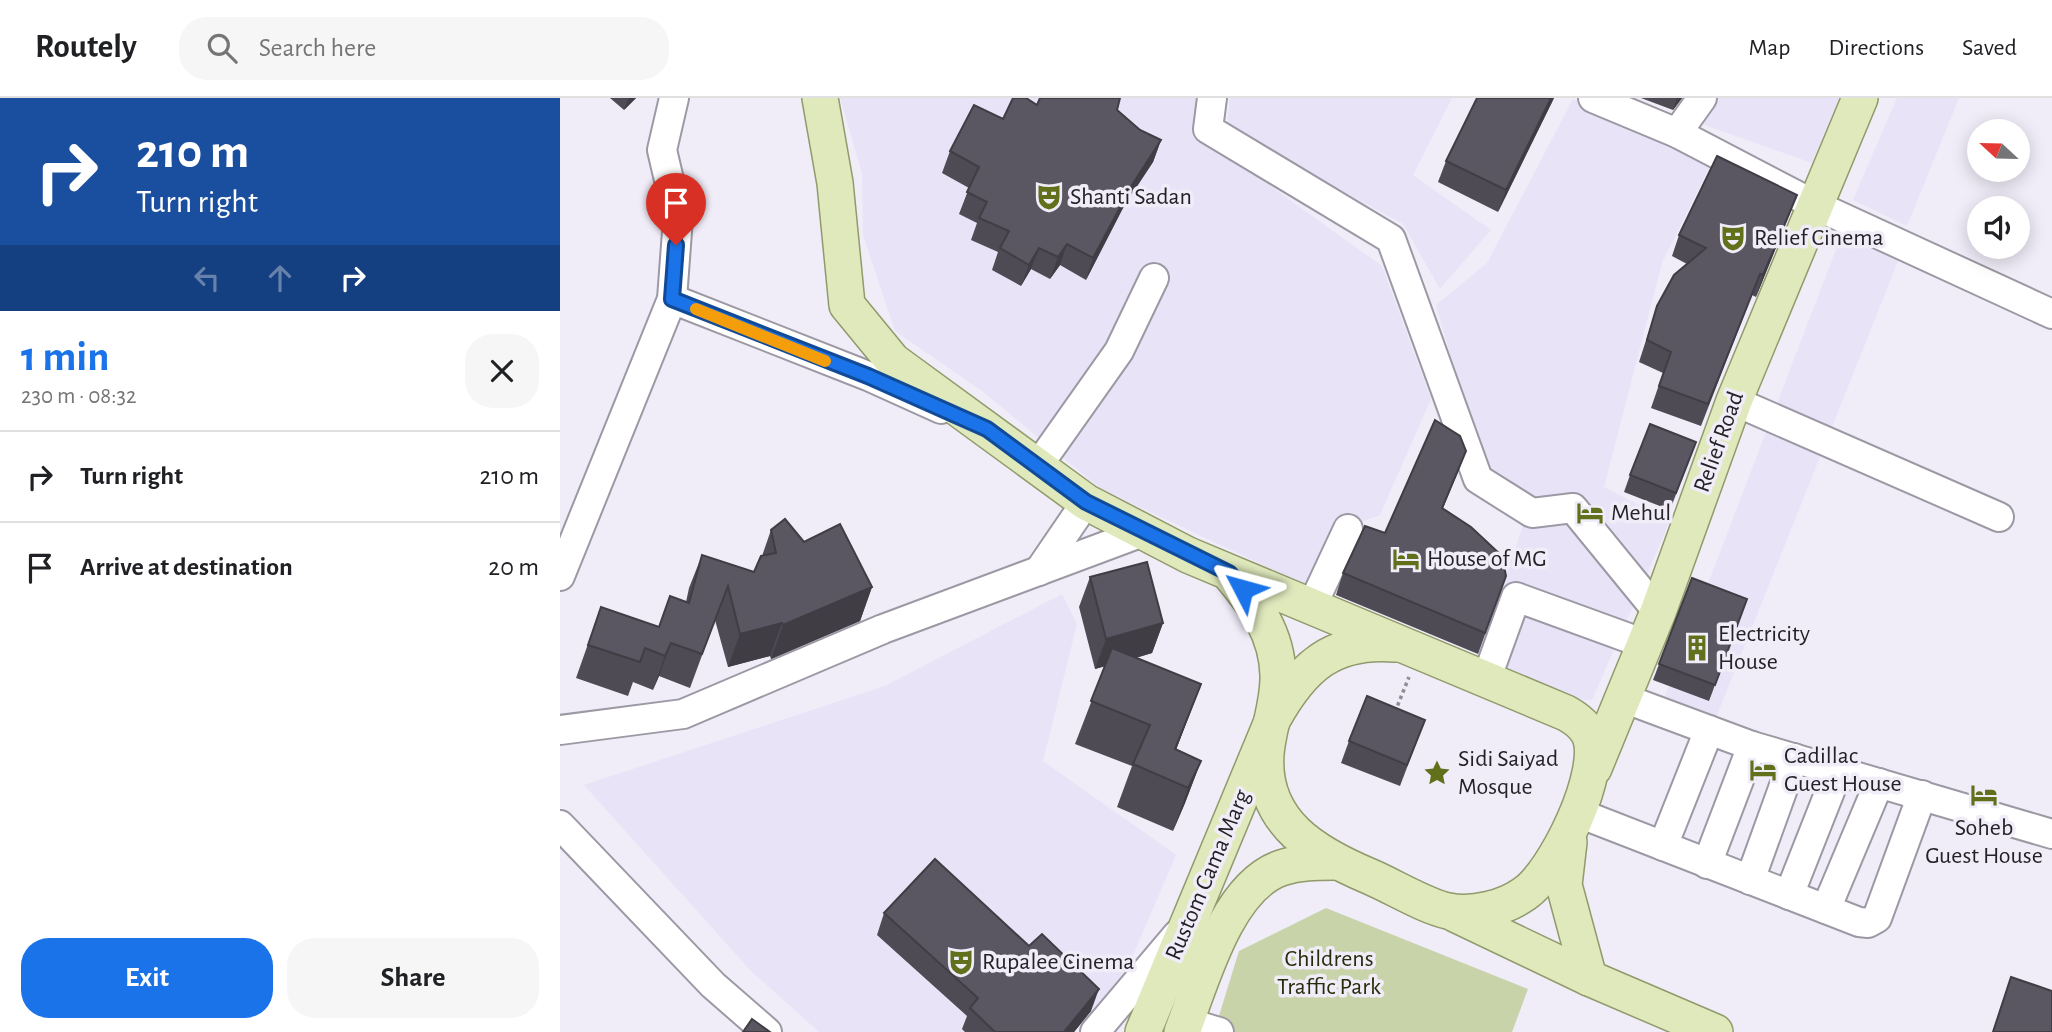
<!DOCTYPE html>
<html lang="en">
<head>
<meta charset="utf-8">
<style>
  body { margin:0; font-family:"Alegreya Sans",sans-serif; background:#f6f6f6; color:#202124; height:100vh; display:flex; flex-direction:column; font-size:26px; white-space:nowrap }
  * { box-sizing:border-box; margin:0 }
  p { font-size:23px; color:#757577 }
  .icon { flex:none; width:38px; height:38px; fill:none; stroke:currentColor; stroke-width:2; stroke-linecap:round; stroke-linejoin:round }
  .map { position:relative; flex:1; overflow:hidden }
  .side { display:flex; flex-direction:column; background:#fff; width:560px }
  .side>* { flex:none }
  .hud { background:#1a4fa0; color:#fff; overflow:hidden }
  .needle { width:46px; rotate:292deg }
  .controls { position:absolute; left:1407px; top:21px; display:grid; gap:14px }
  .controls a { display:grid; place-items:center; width:63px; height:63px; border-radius:50%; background:#fff; box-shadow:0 4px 18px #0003; font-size:35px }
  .pin { position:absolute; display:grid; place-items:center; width:60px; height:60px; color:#fff; margin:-72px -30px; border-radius:50% 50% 50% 0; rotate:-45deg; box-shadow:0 0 7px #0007 }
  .pin .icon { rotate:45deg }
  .me { position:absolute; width:77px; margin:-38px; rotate:309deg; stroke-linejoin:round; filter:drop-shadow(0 0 5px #0008) }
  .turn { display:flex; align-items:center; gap:24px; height:147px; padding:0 21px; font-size:32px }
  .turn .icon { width:91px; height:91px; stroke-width:2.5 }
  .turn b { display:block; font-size:49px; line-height:60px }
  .lanes { display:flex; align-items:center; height:66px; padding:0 21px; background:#0003; justify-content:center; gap:35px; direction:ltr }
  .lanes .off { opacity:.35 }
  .round { display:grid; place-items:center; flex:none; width:74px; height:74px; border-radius:28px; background:#f6f6f6 }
  .overview { display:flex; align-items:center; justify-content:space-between; height:119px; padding:0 21px }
  h1 { font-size:42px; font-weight:700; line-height:52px; color:#1a73e8 }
  .button { display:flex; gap:14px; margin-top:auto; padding:14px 21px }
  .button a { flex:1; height:80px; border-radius:28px; background:#1a73e8; color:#fff; font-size:28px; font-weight:700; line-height:80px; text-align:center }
  .button a+a { background:#f6f6f6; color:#202124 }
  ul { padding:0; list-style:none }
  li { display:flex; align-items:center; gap:21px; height:91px; padding:0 21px; border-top:2px solid #e0e0e0 }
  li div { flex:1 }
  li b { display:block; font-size:26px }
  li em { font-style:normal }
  header { display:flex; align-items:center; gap:42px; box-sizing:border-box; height:98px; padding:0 35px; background:#fff; border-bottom:2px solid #e0e0e0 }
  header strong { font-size:33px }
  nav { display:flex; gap:38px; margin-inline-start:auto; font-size:24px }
  .search { width:490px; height:63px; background:#f6f6f6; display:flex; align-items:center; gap:18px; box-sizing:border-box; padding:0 24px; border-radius:28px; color:#757577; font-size:26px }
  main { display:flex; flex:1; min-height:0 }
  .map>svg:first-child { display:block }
  .built { fill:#e9e3f7 }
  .green { fill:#c8d3aa }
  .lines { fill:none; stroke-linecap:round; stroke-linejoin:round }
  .minor-casing { stroke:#9c99a4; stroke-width:32 }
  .major-casing { stroke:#909a6b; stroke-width:38 }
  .path { stroke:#908d95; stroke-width:3.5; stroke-dasharray:3.5 3.5; stroke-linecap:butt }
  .minor { stroke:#fff; stroke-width:28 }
  .major { stroke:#dfe9bc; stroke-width:35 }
  .wall { fill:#4e4b54 }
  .shaded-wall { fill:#403d45 }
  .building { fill:#5b5762; stroke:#403d45; stroke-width:2 }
  .route-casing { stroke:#114b97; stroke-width:18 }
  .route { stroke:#1a73e8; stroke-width:12 }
  .slow { stroke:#f59e0b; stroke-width:12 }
  .labels { text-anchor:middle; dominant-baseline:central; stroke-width:7; stroke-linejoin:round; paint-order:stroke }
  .poi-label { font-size:24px; fill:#242227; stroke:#f0ecf8; text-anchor:start }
  .street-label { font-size:24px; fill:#242227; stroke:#f0ecf8 }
  .park-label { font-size:24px; fill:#272d0b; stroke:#f0ecf8 }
</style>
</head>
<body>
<header>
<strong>Routely</strong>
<div class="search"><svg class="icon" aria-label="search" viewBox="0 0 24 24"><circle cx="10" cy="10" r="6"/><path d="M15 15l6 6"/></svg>Search here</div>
<nav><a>Map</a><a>Directions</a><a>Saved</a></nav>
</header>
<main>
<section class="side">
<div class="hud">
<div class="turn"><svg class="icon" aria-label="right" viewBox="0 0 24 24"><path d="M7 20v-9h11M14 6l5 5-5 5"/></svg><div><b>210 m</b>Turn right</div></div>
<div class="lanes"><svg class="icon off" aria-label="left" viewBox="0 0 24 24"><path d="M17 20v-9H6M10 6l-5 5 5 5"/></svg><svg class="icon off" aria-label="ahead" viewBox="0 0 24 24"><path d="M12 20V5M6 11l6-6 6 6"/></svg><svg class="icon" aria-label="right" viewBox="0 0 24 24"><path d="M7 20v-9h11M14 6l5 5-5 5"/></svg></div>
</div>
<div class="overview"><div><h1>1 min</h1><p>230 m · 08:32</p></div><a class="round"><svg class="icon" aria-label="close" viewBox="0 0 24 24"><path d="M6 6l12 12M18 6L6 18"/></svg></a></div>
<ul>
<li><svg class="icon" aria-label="right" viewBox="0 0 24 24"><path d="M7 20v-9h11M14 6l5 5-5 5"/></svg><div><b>Turn right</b></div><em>210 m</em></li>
<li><svg class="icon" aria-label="arrive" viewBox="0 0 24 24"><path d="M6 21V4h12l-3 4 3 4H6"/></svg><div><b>Arrive at destination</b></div><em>20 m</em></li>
</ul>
<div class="button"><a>Exit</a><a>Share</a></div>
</section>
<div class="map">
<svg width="1492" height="934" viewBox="0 0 1492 934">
  <rect width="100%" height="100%" fill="#f0ecf8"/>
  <g class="built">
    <polygon points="280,0 642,0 635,34 822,168 871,301 820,417 780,432 748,488 541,391 422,293 335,233 303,137 302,75"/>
    <polygon points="670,0 892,0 853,77 931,132 880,191 843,126 667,30"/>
    <polygon points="1154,0 1279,0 1252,65 1139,25"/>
    <polygon points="1337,0 1399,0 1347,128 1293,102"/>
    <polygon points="1013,1 1152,64 1102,165 1044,389 1110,423 1032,602 998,601 920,571 938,527 938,500 971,405 924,372 876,207 927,165"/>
    <polygon points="1285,128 1339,161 1155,622 1103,603"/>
    <polygon points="502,496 517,526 483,663 616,757 561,885 513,934 259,934 191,873 24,687 325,588"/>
  </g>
  <polygon class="green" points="766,810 968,891 952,934 654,934 679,853"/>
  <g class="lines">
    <g class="minor-casing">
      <g id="minor">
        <polyline points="652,0 648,31 831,141 918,381 972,415 1013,410 1098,514"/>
        <polyline points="1033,0 1117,35 1255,107 1492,216"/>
        <polyline points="1117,35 1142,0"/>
        <polyline points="112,201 308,278 381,311"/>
        <polyline points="1174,303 1439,419"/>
        <polyline points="477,369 559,253 594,180"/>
        <polyline points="479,473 526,404"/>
        <polyline points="0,478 112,201 118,120 102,52 114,0"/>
        <polyline points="752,508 788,431"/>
        <polyline points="926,582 956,499 1085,546"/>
        <polyline points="1063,600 1192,648 1492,736"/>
        <polyline points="0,632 123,616 323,531 583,434"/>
        <polyline points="1016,714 1299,824 1308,825 1317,820 1362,697"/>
        <polyline points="0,727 153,887 207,934"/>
        <polyline points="1103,748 1149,632"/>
        <polyline points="1147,766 1192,648"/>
        <polyline points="1190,782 1234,660"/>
        <polyline points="1229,797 1278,673"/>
        <polyline points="1266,811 1319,685"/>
        <polyline points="626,924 659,934"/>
        <polyline points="535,934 617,837"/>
      </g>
    </g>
    <g class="major-casing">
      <g id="major">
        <path d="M260,0L275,85L287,207L333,263L526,404L628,457L1006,615C1015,620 1024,626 1029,636C1046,671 995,776 964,796C944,810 913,818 888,813C865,808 834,789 811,779C756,756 701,725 706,656C708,630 719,604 718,577C717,535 695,506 669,475"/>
        <polyline points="1034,670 1098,514 1174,303 1300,0"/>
        <polyline points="1009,744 1004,787 1029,880"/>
        <polyline points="895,816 1029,880 1155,934"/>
        <path d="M583,934L713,621C742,569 772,541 835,546"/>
        <path d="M622,934C641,885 666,789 721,770C739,764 756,764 775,764"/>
      </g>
    </g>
    <polyline class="path" points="835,614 849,579"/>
    <use href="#minor" class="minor"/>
    <use href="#major" class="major"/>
  </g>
  <g class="wall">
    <polygon points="50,0 76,0 64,12"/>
    <polygon points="994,0 938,114 878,84 886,63"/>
    <polygon points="1081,0 1122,0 1113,12"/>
    <polygon points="557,12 580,32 601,42 593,64 564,108 526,182 500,167 490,181 471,171 461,188 432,172 438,154 411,142 417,125 399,116 409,90 382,75 390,53 443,21"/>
    <polygon points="1237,97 1196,199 1192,197 1141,328 1091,310 1103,275 1079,264 1097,208 1127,166 1112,158 1119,137"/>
    <polygon points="1136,344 1110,412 1064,394 1070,377"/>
    <polygon points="906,353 883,410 946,478 918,556 776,497 783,475 825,435"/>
    <polygon points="211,432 244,444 312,489 300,523 211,561 210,558 168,569 155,522 130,590 99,578 93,592 73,584 68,598 16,580 41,509 99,529 126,504 129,490 142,457 194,474 202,458"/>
    <polygon points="530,479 603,525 592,555 576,560 641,586 616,652 641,663 625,705 613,733 557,709 572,668 515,646 545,568 535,571 519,509"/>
    <polygon points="1132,480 1187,501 1149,603 1093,582"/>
    <polygon points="865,622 840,688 781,665 789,643"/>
    <polygon points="324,815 531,913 514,934 405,934 402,931 407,918 317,837"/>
  </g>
  <g class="shaded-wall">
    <polygon points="69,0 76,0 64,12"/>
    <polygon points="991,0 994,0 938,114 946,92"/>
    <polygon points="1117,0 1122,0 1113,12"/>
    <polygon points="601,42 593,64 564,108 526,182 533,160 572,87"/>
    <polygon points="1237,97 1229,118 1196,199 1203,177"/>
    <polygon points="507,146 500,167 490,181 498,159"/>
    <polygon points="479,150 471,171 461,188 469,167"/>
    <polygon points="906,353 898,374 874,431 882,410"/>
    <polygon points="312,489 300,523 211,561 223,527"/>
    <polygon points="222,525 210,558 168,569 180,536"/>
    <polygon points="603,525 592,555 535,571 546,541"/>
    <polygon points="111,545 99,578 93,592 105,558"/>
    <polygon points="641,586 625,628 605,680 615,651"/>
    <polygon points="641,663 625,705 613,733 628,690"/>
    <polygon points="539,891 531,913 514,934 504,934"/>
  </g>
  <g class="building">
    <polygon points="453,0 466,0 477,7 480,0 560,0 557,12 580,32 601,42 572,87 533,160 507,146 498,159 479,150 469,167 440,150 449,133 419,120 427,104 407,94 419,69 390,53 414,7 443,21"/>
    <polygon points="917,0 991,0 946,92 886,63"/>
    <polygon points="1157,58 1237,97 1203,177 1200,176 1148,306 1099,288 1111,254 1087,242 1097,208 1114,177 1146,150 1119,137"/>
    <polygon points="875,322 900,338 906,353 882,410 911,429 942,458 946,478 925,535 783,475 805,428 825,435"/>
    <polygon points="1090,326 1136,344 1116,395 1070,377"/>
    <polygon points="225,421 244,444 280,426 312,489 223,527 222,525 180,536 168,488 142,556 111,545 105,558 85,550 80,564 28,547 41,509 99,529 110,498 129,505 142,457 194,474 201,458 216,455 211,432"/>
    <polygon points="587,464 603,525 546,541 530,479"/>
    <polygon points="1132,480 1187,501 1155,587 1099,566"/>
    <polygon points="552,550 641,586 615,651 641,663 628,690 573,666 590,627 531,603"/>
    <polygon points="807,598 865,622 847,667 789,643"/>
    <polygon points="375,761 469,848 482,836 539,891 504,934 435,934 410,910 418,900 324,815"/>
    <polygon points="1451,879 1492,893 1492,934 1433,934"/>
    <polygon points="192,921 210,934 183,934"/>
  </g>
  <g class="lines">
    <g class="route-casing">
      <polyline id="route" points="116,147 112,201 308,278 427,331 526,404 669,475 683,491"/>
    </g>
    <use href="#route" class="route"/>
    <polyline class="slow" points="136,211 265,263"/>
  </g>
  <defs>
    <g id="theatre-bare" transform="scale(2.1)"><path d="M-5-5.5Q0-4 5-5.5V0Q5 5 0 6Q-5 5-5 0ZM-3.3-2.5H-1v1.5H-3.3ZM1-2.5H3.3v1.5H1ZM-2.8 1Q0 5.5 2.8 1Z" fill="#61701b" stroke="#f0ecf8" stroke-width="2.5" paint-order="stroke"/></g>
    <g id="hotel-bare" transform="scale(2.1)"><path d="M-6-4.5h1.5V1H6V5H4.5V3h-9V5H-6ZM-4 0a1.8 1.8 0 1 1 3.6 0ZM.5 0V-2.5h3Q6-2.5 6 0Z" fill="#61701b" stroke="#f0ecf8" stroke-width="2.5" paint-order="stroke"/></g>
    <g id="building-bare" transform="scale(2.1)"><path d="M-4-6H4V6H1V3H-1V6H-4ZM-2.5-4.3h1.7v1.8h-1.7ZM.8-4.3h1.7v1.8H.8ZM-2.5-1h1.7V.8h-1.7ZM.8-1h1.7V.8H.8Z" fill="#61701b" stroke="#f0ecf8" stroke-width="2.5" paint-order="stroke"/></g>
    <g id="sight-bare" transform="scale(2.1)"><path d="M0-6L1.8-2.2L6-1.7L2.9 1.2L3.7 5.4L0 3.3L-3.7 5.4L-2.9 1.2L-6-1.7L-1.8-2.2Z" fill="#61701b" stroke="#f0ecf8" stroke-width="2.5" paint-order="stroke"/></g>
  </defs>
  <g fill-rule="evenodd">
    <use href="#theatre-bare" x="489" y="99"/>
    <use href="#theatre-bare" x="1173" y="140"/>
    <use href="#hotel-bare" x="1030" y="415"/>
    <use href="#hotel-bare" x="846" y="461"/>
    <use href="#building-bare" x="1137" y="550"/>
    <use href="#hotel-bare" x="1203" y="672"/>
    <use href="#sight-bare" x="877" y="675"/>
    <use href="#hotel-bare" x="1424" y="697"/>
    <use href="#theatre-bare" x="401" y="864"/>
  </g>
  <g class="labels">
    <g class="poi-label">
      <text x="510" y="99">Shanti Sadan</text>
      <text x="1194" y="140">Relief Cinema</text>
      <text x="1051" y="415">Mehul</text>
      <text x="867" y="461">House of MG</text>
      <text x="1158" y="536">Electricity<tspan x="1158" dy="28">House</tspan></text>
      <text x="1224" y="658">Cadillac<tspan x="1224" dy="28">Guest House</tspan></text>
      <text x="898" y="661">Sidi Saiyad<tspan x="898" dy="28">Mosque</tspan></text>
      <text x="1424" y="730" text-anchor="middle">Soheb<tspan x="1424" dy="28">Guest House</tspan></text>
      <text x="422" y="864">Rupalee Cinema</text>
    </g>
    <g class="street-label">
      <text transform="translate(1159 344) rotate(-70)">Relief Road</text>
      <text transform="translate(648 777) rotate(-67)">Rustom Cama Marg</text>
    </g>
    <g class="park-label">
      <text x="769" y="861">Childrens<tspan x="769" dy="28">Traffic Park</tspan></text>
    </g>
  </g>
</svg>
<div class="controls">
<a><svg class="needle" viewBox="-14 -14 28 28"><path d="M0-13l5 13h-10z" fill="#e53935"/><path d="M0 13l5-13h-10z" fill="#757577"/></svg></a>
<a><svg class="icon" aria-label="sound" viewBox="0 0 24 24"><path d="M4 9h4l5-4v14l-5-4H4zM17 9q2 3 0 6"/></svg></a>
</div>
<div class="pin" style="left:116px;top:147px;background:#d93025"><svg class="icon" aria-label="arrive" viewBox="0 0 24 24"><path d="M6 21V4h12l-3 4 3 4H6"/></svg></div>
<svg class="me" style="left:683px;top:491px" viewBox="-20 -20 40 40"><path d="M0-17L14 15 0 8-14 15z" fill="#1a73e8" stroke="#fff" stroke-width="4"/></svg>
</div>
</main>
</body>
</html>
